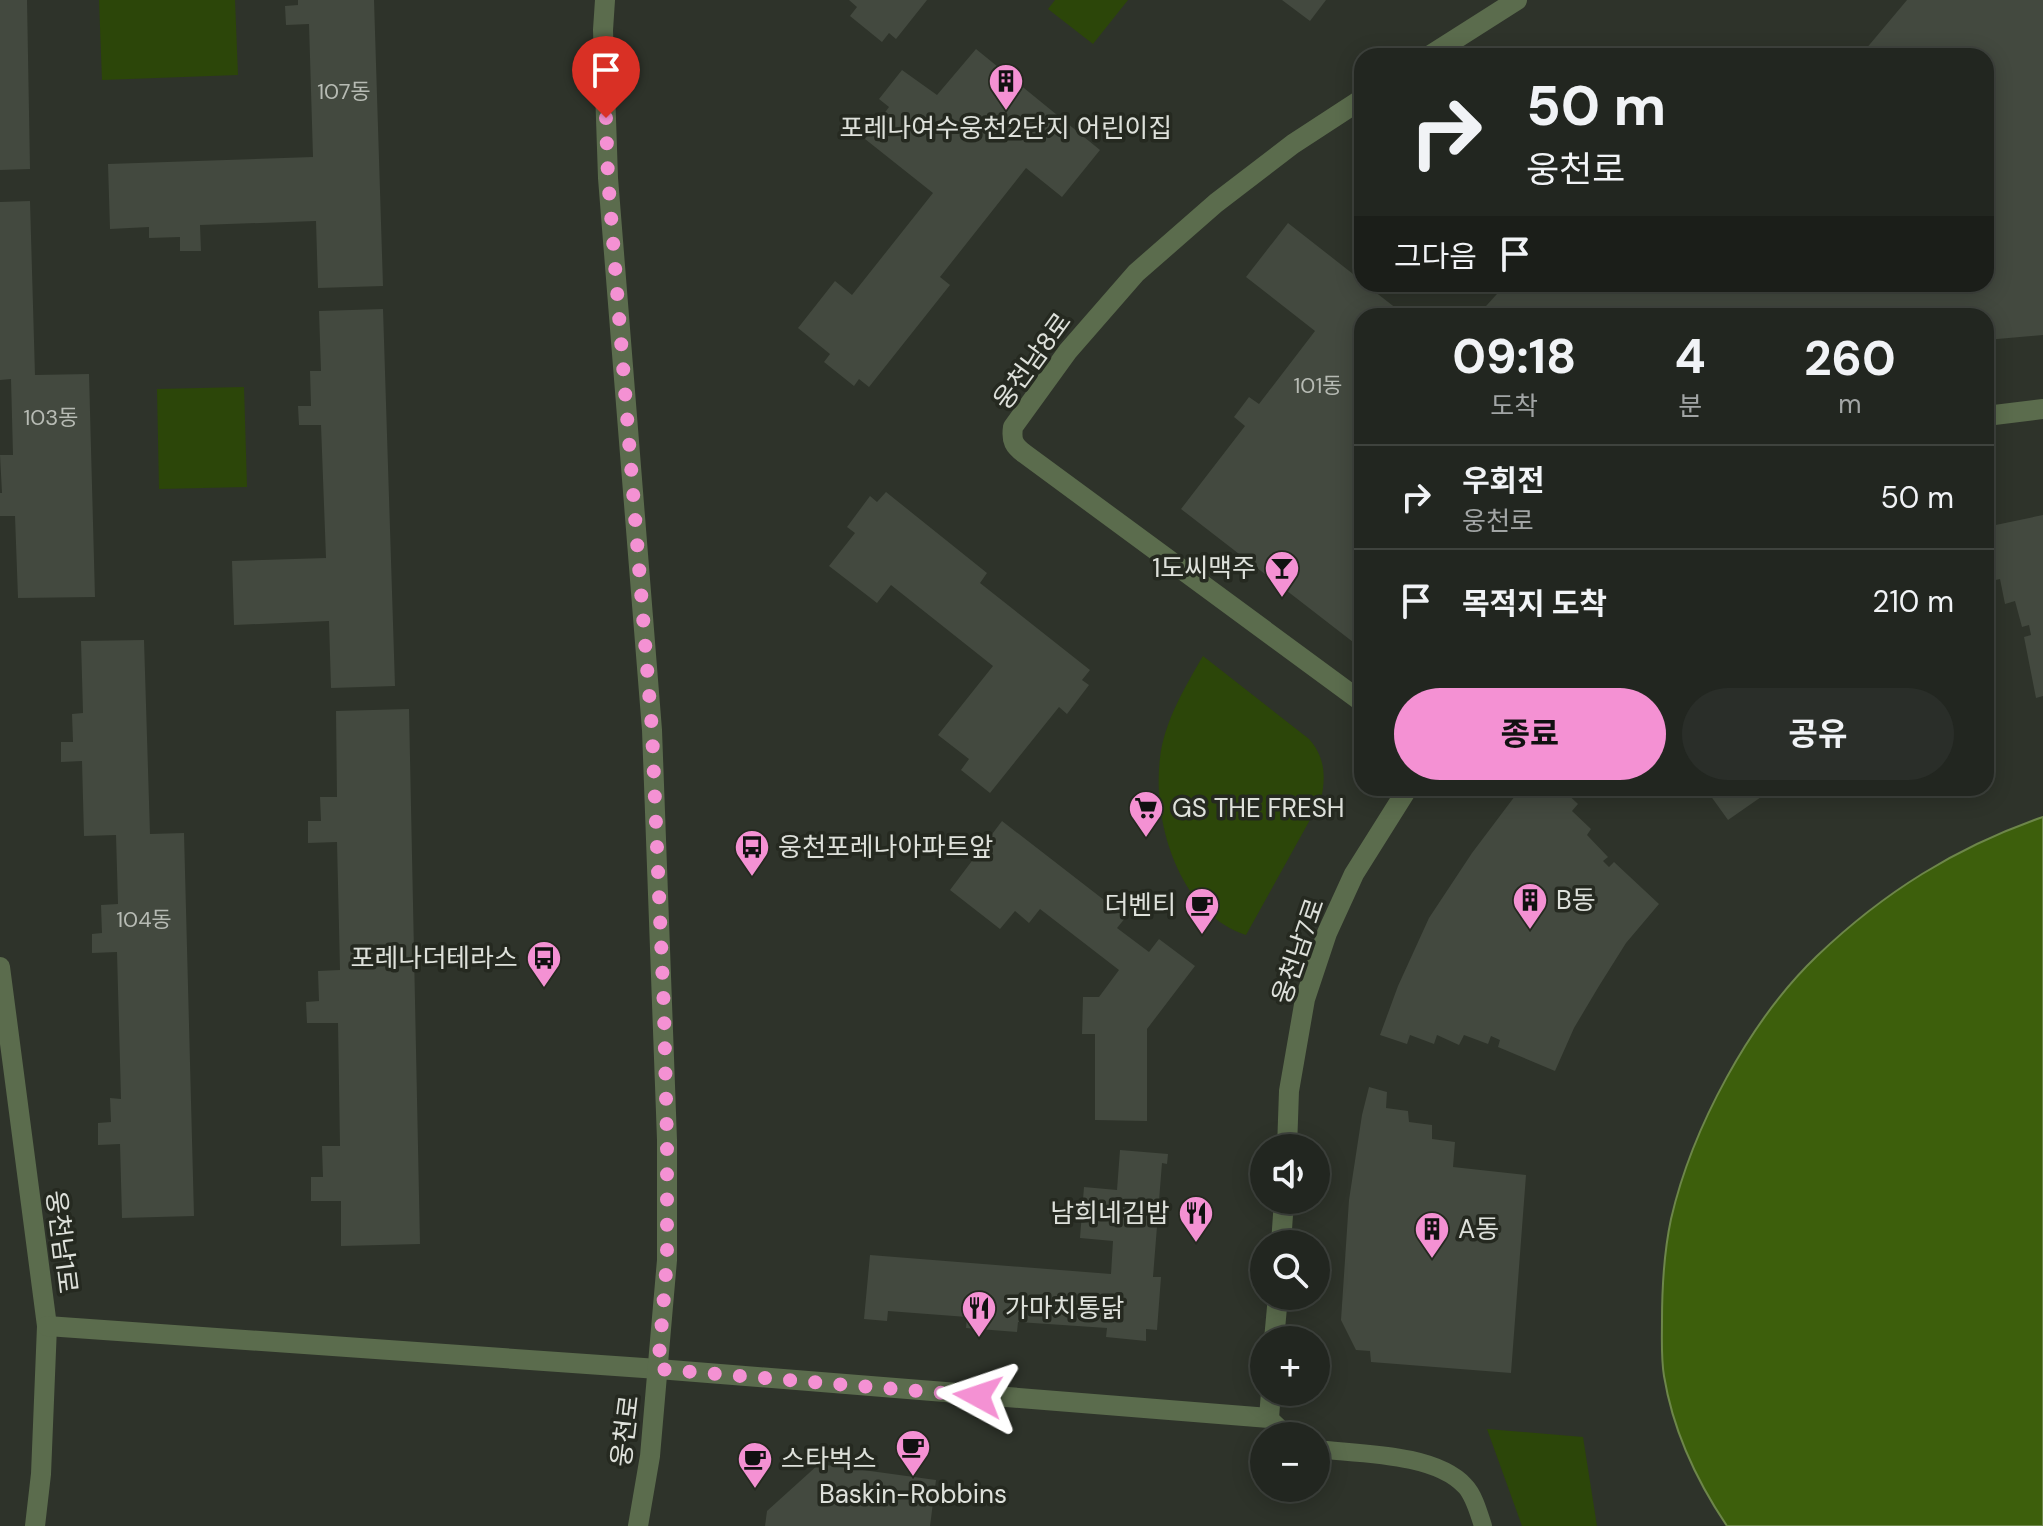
<!DOCTYPE html>
<html lang="ko">
<head>
<meta charset="utf-8">
<style>
  body { margin:0; font-family:"DM Sans","Noto Sans KR",sans-serif; background:#2a2e29; color:#f1f3f6; height:100vh; display:flex; flex-direction:column; font-size:30px; white-space:nowrap }
  * { box-sizing:border-box; margin:0 }
  p { font-size:26px; color:#a2a5a5 }
  .icon { flex:none; width:44px; height:44px; fill:none; stroke:currentColor; stroke-width:2; stroke-linecap:round; stroke-linejoin:round }
  .map { position:relative; flex:1; overflow:hidden }
  .side { position:absolute; left:1354px; top:308px; width:640px; height:488px; display:flex; flex-direction:column; background:#222620; border-radius:24px; box-shadow:0 4px 20px #0003,0 0 0 2px #3f433e }
  .side>* { flex:none }
  .hud { position:absolute; left:1354px; top:48px; width:640px; height:244px; border-radius:24px; box-shadow:0 4px 20px #0003,0 0 0 2px #3f433e; background:#222620; color:#f1f3f6; overflow:hidden }
  .tools { position:absolute; left:1250px; top:1134px; display:grid; gap:16px }
  .tools a { display:grid; place-items:center; width:80px; height:80px; border-radius:50%; background:#222620; box-shadow:0 4px 20px #0003,0 0 0 2px #3f433e; font-size:40px }
  .pin { position:absolute; display:grid; place-items:center; width:68px; height:68px; color:#fff; margin:-82px -34px; border-radius:50% 50% 50% 0; rotate:-45deg; box-shadow:0 0 8px #0007 }
  .pin .icon { rotate:45deg }
  .me { position:absolute; width:88px; margin:-44px; rotate:275deg; stroke-linejoin:round; filter:drop-shadow(0 0 6px #0008) }
  .turn { display:flex; align-items:center; gap:28px; height:168px; padding:0 40px; font-size:36px }
  .turn .icon { width:104px; height:104px; stroke-width:2.5 }
  .turn b { display:block; font-size:56px; line-height:68px }
  .then { display:flex; align-items:center; height:76px; padding:0 40px; background:#0003; gap:16px; font-size:30px }
  .eta { display:flex; justify-content:space-evenly; align-items:center; height:136px; text-align:center }
  .eta b { font-size:48px; font-weight:700; line-height:56px }
  .action { display:flex; gap:16px; margin-top:auto; padding:16px 40px }
  .action a { flex:1; height:92px; border-radius:48px; background:#f491d3; color:#111; font-size:32px; font-weight:700; line-height:92px; text-align:center }
  .action a+a { background:#2a2e29; color:#f1f3f6 }
  ul { padding:0; list-style:none }
  li { display:flex; align-items:center; gap:24px; height:104px; padding:0 40px; border-top:2px solid #3f433e }
  li div { flex:1 }
  li b { display:block; font-size:30px }
  li em { font-style:normal }
  .map>svg:first-child { display:block }
  .green { fill:#2c4609 }
  .water { fill:#3d5f0c; stroke:#6d864a; stroke-width:2 }
  .building { fill:#43493f }
  .lines { fill:none; stroke-linecap:round; stroke-linejoin:round }
  .service { stroke:#5b6c4d; stroke-width:18 }
  .minor { stroke:#5b6c4d; stroke-width:20 }
  .tertiary { stroke:#5b6c4d; stroke-width:20 }
  .route { stroke:#f491d3; stroke-width:14; stroke-dasharray:0 25.2 }
  .labels { text-anchor:middle; dominant-baseline:central; stroke-width:7; stroke-linejoin:round; paint-order:stroke }
  .number-label { font-size:22px; fill:#b7bbb4 }
  .poi-label { font-size:26px; fill:#dee1db; stroke:#252920; text-anchor:start }
  .street-label { font-size:26px; fill:#dee1db; stroke:#252920 }
</style>
</head>
<body>
<div class="map">
<svg width="2043" height="1526" viewBox="0 0 2043 1526">
  <rect width="100%" height="100%" fill="#2e332a"/>
  <g class="green">
    <polygon points="99,0 235,0 238,75 102,80"/>
    <polygon points="1055,0 1128,0 1093,44 1048,9"/>
    <polygon points="244,387 247,487 159,489 157,389"/>
    <path d="M1203,656L1309,739C1325,757 1326,776 1321,800L1246,935C1179,913 1152,822 1160,758C1164,722 1185,687 1203,656Z"/>
    <polygon points="1487,1429 1583,1437 1597,1526 1522,1526"/>
  </g>
  <path class="water" d="M2043,817V1526H1727C1696,1480 1673,1431 1664,1376C1661,1358 1662,1339 1662,1321C1662,1287 1664,1252 1671,1219C1692,1128 1750,1020 1817,956C1884,892 1956,847 2043,817Z"/>
  <g class="building">
    <polygon points="0,0 27,0 30,169 0,170"/>
    <polygon points="298,0 374,0 383,286 318,288 316,221 200,225 201,251 180,251 180,237 149,238 149,227 110,229 108,164 313,157 309,24 286,25 285,6 298,5"/>
    <polygon points="849,0 927,0 896,39 889,33 882,42 850,16 857,7"/>
    <polygon points="1282,0 1326,0 1310,21"/>
    <polygon points="1907,0 2043,0 2043,335 1986,340 1986,316 1477,316 1506,284 1986,284 1986,56 1860,56"/>
    <polygon points="976,49 1100,150 1062,197 1026,168 940,277 950,285 869,387 859,379 854,386 824,362 830,354 798,328 835,281 852,295 933,193 865,139 889,107 879,99 902,70 937,95"/>
    <polygon points="30,201 35,375 89,374 95,597 18,598 15,516 0,516 0,493 2,493 0,455 13,455 11,379 0,380 0,202"/>
    <polygon points="1288,223 1362,281 1362,284 1365,284 1406,316 1362,316 1362,649 1181,509 1245,426 1234,417 1249,397 1259,404 1315,331 1246,277"/>
    <polygon points="383,309 395,686 331,688 329,621 234,625 232,561 326,558 321,425 299,425 298,406 311,406 310,371 321,371 319,311"/>
    <polygon points="886,492 987,573 980,583 1090,670 1082,680 1089,685 1067,714 1059,707 990,793 961,770 969,759 938,735 993,666 891,585 877,603 829,566 855,533 847,527 870,496 877,502"/>
    <polygon points="2043,515 2043,696 2036,698 2024,637 2031,635 2029,625 2022,627 2015,601 2005,604 2000,579 1991,581 1986,558 1986,527"/>
    <polygon points="144,640 150,834 184,833 194,1216 122,1218 120,1144 98,1145 98,1123 111,1122 110,1098 121,1099 117,952 92,953 92,934 102,933 101,905 118,904 116,835 84,836 82,761 61,762 61,742 73,742 72,714 83,713 81,641"/>
    <polygon points="409,709 420,1244 341,1246 341,1201 311,1201 311,1177 323,1177 322,1146 340,1146 338,1023 307,1023 306,1002 319,1001 318,971 340,970 337,842 308,843 308,821 321,821 320,797 337,797 336,711"/>
    <polygon points="1521,788 1561,788 1578,804 1572,811 1591,829 1587,835 1608,857 1603,861 1609,867 1614,862 1659,904 1626,943 1599,986 1574,1028 1555,1071 1498,1047 1500,1040 1491,1036 1488,1044 1464,1035 1459,1045 1437,1035 1434,1044 1410,1035 1407,1044 1380,1035 1398,986 1429,918 1472,853"/>
    <polygon points="1705,788 1774,788 1728,820"/>
    <polygon points="1002,821 1126,917 1117,928 1149,952 1159,939 1195,966 1147,1029 1147,1121 1095,1120 1095,1034 1082,1034 1083,997 1099,997 1119,970 1040,909 1029,923 1015,911 1000,929 950,890"/>
    <polygon points="1369,1087 1387,1092 1386,1108 1408,1111 1409,1122 1432,1125 1432,1139 1455,1142 1453,1167 1526,1175 1511,1373 1371,1362 1370,1351 1356,1350 1341,1320 1349,1200 1362,1115"/>
    <polygon points="1120,1150 1168,1154 1167,1164 1162,1163 1153,1277 1161,1277 1157,1330 1146,1329 1146,1341 1106,1337 1107,1328 1018,1322 1017,1332 966,1328 967,1317 888,1311 887,1321 864,1319 870,1255 1111,1274 1113,1241 1080,1238 1084,1187 1117,1190"/>
    <polygon points="819,1464 936,1480 930,1526 765,1526 767,1511"/>
  </g>
  <g class="lines">
    <g class="service">
      <polyline points="1269,1418 1288,1436"/>
      <path d="M1316,1449C1359,1454 1435,1453 1465,1486C1474,1495 1479,1514 1483,1526"/>
    </g>
    <g class="minor">
      <polyline points="1429,56 1517,0"/>
      <path d="M1362,99L1293,144L1216,203L1136,273L1068,351L1013,427C1011,441 1014,446 1025,454L1362,702"/>
      <polyline points="1986,416 2043,409"/>
      <polyline points="0,967 47,1326 41,1474 35,1526"/>
      <polyline points="1287,1148 1289,1091 1305,999 1327,933 1354,874 1408,788"/>
      <polyline points="1281,1244 1284,1200"/>
      <polyline points="47,1326 658,1369 1269,1418 1271,1392"/>
      <polyline points="1274,1340 1278,1296"/>
    </g>
    <polyline class="tertiary" points="605,0 603,30 608,178 652,730 667,1140 667,1260 650,1456 638,1526"/>
  </g>
  <g class="lines">
    <polyline class="route" points="606,118 608,178 652,730 664,1011 667,1140 667,1260 658,1369 978,1396"/>
  </g>
  <defs>
    <g id="building-pin" transform="scale(1.8)"><path d="M0 17L-7.5 6A9.5 9.5 0 1 1 7.5 6Z" fill="#f491d3" stroke="#252920"/><path d="M-4-6H4V6H1V3H-1V6H-4ZM-2.5-4.3h1.7v1.8h-1.7ZM.8-4.3h1.7v1.8H.8ZM-2.5-1h1.7V.8h-1.7ZM.8-1h1.7V.8H.8Z" fill="#111"/></g>
    <g id="bar-pin" transform="scale(1.8)"><path d="M0 17L-7.5 6A9.5 9.5 0 1 1 7.5 6Z" fill="#f491d3" stroke="#252920"/><path d="M-6-5H6L.8 .8V4.5H3.5V6h-7V4.5H-.8V.8Z" fill="#111"/></g>
    <g id="supermarket-pin" transform="scale(1.8)"><path d="M0 17L-7.5 6A9.5 9.5 0 1 1 7.5 6Z" fill="#f491d3" stroke="#252920"/><path d="M-6-5.5h2.5l.6 2H6L4.5 2H-2.5L-4.4-4H-6ZM-1.5 3.2a1.3 1.3 0 1 0 .1 0ZM3 3.2a1.3 1.3 0 1 0 .1 0Z" fill="#111"/></g>
    <g id="bus-pin" transform="scale(1.8)"><path d="M0 17L-7.5 6A9.5 9.5 0 1 1 7.5 6Z" fill="#f491d3" stroke="#252920"/><path d="M-5-6H5V4H4V6H2V4H-2V6H-4V4H-5ZM-3.5-4V0h7V-4ZM-3.5 1.2v1.5H-2V1.2ZM2 1.2v1.5H3.5V1.2Z" fill="#111"/></g>
    <g id="cafe-pin" transform="scale(1.8)"><path d="M0 17L-7.5 6A9.5 9.5 0 1 1 7.5 6Z" fill="#f491d3" stroke="#252920"/><path d="M-5.5-4.5H6V0H3Q3 3.5 0 3.5H-2.5Q-5.5 3.5-5.5 0ZM3-3.2v2h1.7v-2ZM-6 4.5H4V6H-6Z" fill="#111"/></g>
    <g id="restaurant-pin" transform="scale(1.8)"><path d="M0 17L-7.5 6A9.5 9.5 0 1 1 7.5 6Z" fill="#f491d3" stroke="#252920"/><path d="M-5-6h1v4h1v-4h1v4h1v-4h1v5L-1.5 .5V6h-2V.5L-5-1ZM5-6V6H3V1.5H1.5Q1.5-4 5-6Z" fill="#111"/></g>
  </defs>
  <g fill-rule="evenodd">
    <use href="#building-pin" x="1006" y="81"/>
    <use href="#bar-pin" x="1282" y="568"/>
    <use href="#supermarket-pin" x="1146" y="808"/>
    <use href="#bus-pin" x="752" y="847"/>
    <use href="#building-pin" x="1530" y="900"/>
    <use href="#cafe-pin" x="1202" y="905"/>
    <use href="#bus-pin" x="544" y="958"/>
    <use href="#restaurant-pin" x="1196" y="1213"/>
    <use href="#building-pin" x="1432" y="1229"/>
    <use href="#restaurant-pin" x="979" y="1308"/>
    <use href="#cafe-pin" x="913" y="1447"/>
    <use href="#cafe-pin" x="755" y="1459"/>
  </g>
  <g class="labels">
    <g class="number-label">
      <text x="344" y="91">107동</text>
      <text x="1318" y="385">101동</text>
      <text x="51" y="417">103동</text>
      <text x="144" y="919">104동</text>
    </g>
    <g class="poi-label">
      <text x="1006" y="128" text-anchor="middle">포레나여수웅천2단지 어린이집</text>
      <text x="1256" y="568" text-anchor="end">1도씨맥주</text>
      <text x="1172" y="808">GS THE FRESH</text>
      <text x="778" y="847">웅천포레나아파트앞</text>
      <text x="1556" y="900">B동</text>
      <text x="1176" y="905" text-anchor="end">더벤티</text>
      <text x="518" y="958" text-anchor="end">포레나더테라스</text>
      <text x="1170" y="1213" text-anchor="end">남희네김밥</text>
      <text x="1458" y="1229">A동</text>
      <text x="1005" y="1308">가마치통닭</text>
      <text x="781" y="1459">스타벅스</text>
      <text x="913" y="1494" text-anchor="middle">Baskin-Robbins</text>
    </g>
    <g class="street-label">
      <text transform="translate(1032 361) rotate(-54)">웅천남8로</text>
      <text transform="translate(1298 951) rotate(-71)">웅천남7로</text>
      <text transform="translate(62 1242) rotate(83)">웅천남1로</text>
      <text transform="translate(625 1431) rotate(-83)">웅천로</text>
    </g>
  </g>
</svg>
<div class="tools">
<a><svg class="icon" aria-label="sound" viewBox="0 0 24 24"><path d="M4 9h4l5-4v14l-5-4H4zM17 9q2 3 0 6"/></svg></a>
<a><svg class="icon" aria-label="search" viewBox="0 0 24 24"><circle cx="10" cy="10" r="6"/><path d="M15 15l6 6"/></svg></a>
<a>+</a>
<a>−</a>
</div>
<div class="pin" style="left:606px;top:118px;background:#d93025"><svg class="icon" aria-label="arrive" viewBox="0 0 24 24"><path d="M6 21V4h12l-3 4 3 4H6"/></svg></div>
<svg class="me" style="left:978px;top:1396px" viewBox="-20 -20 40 40"><path d="M0-17L14 15 0 8-14 15z" fill="#f491d3" stroke="#fff" stroke-width="4"/></svg>
<div class="hud">
<div class="turn"><svg class="icon" aria-label="right" viewBox="0 0 24 24"><path d="M7 20v-9h11M14 6l5 5-5 5"/></svg><div><b>50 m</b>웅천로</div></div>
<div class="then">그다음<svg class="icon" aria-label="arrive" viewBox="0 0 24 24"><path d="M6 21V4h12l-3 4 3 4H6"/></svg></div>
</div>
<section class="side">
<div class="eta">
<div><b>09:18</b><p>도착</p></div>
<div><b>4</b><p>분</p></div>
<div><b>260</b><p>m</p></div>
</div>
<ul>
<li><svg class="icon" aria-label="right" viewBox="0 0 24 24"><path d="M7 20v-9h11M14 6l5 5-5 5"/></svg><div><b>우회전</b><p>웅천로</p></div><em>50 m</em></li>
<li><svg class="icon" aria-label="arrive" viewBox="0 0 24 24"><path d="M6 21V4h12l-3 4 3 4H6"/></svg><div><b>목적지 도착</b></div><em>210 m</em></li>
</ul>
<div class="action"><a>종료</a><a>공유</a></div>
</section>
</div>
</body>
</html>
